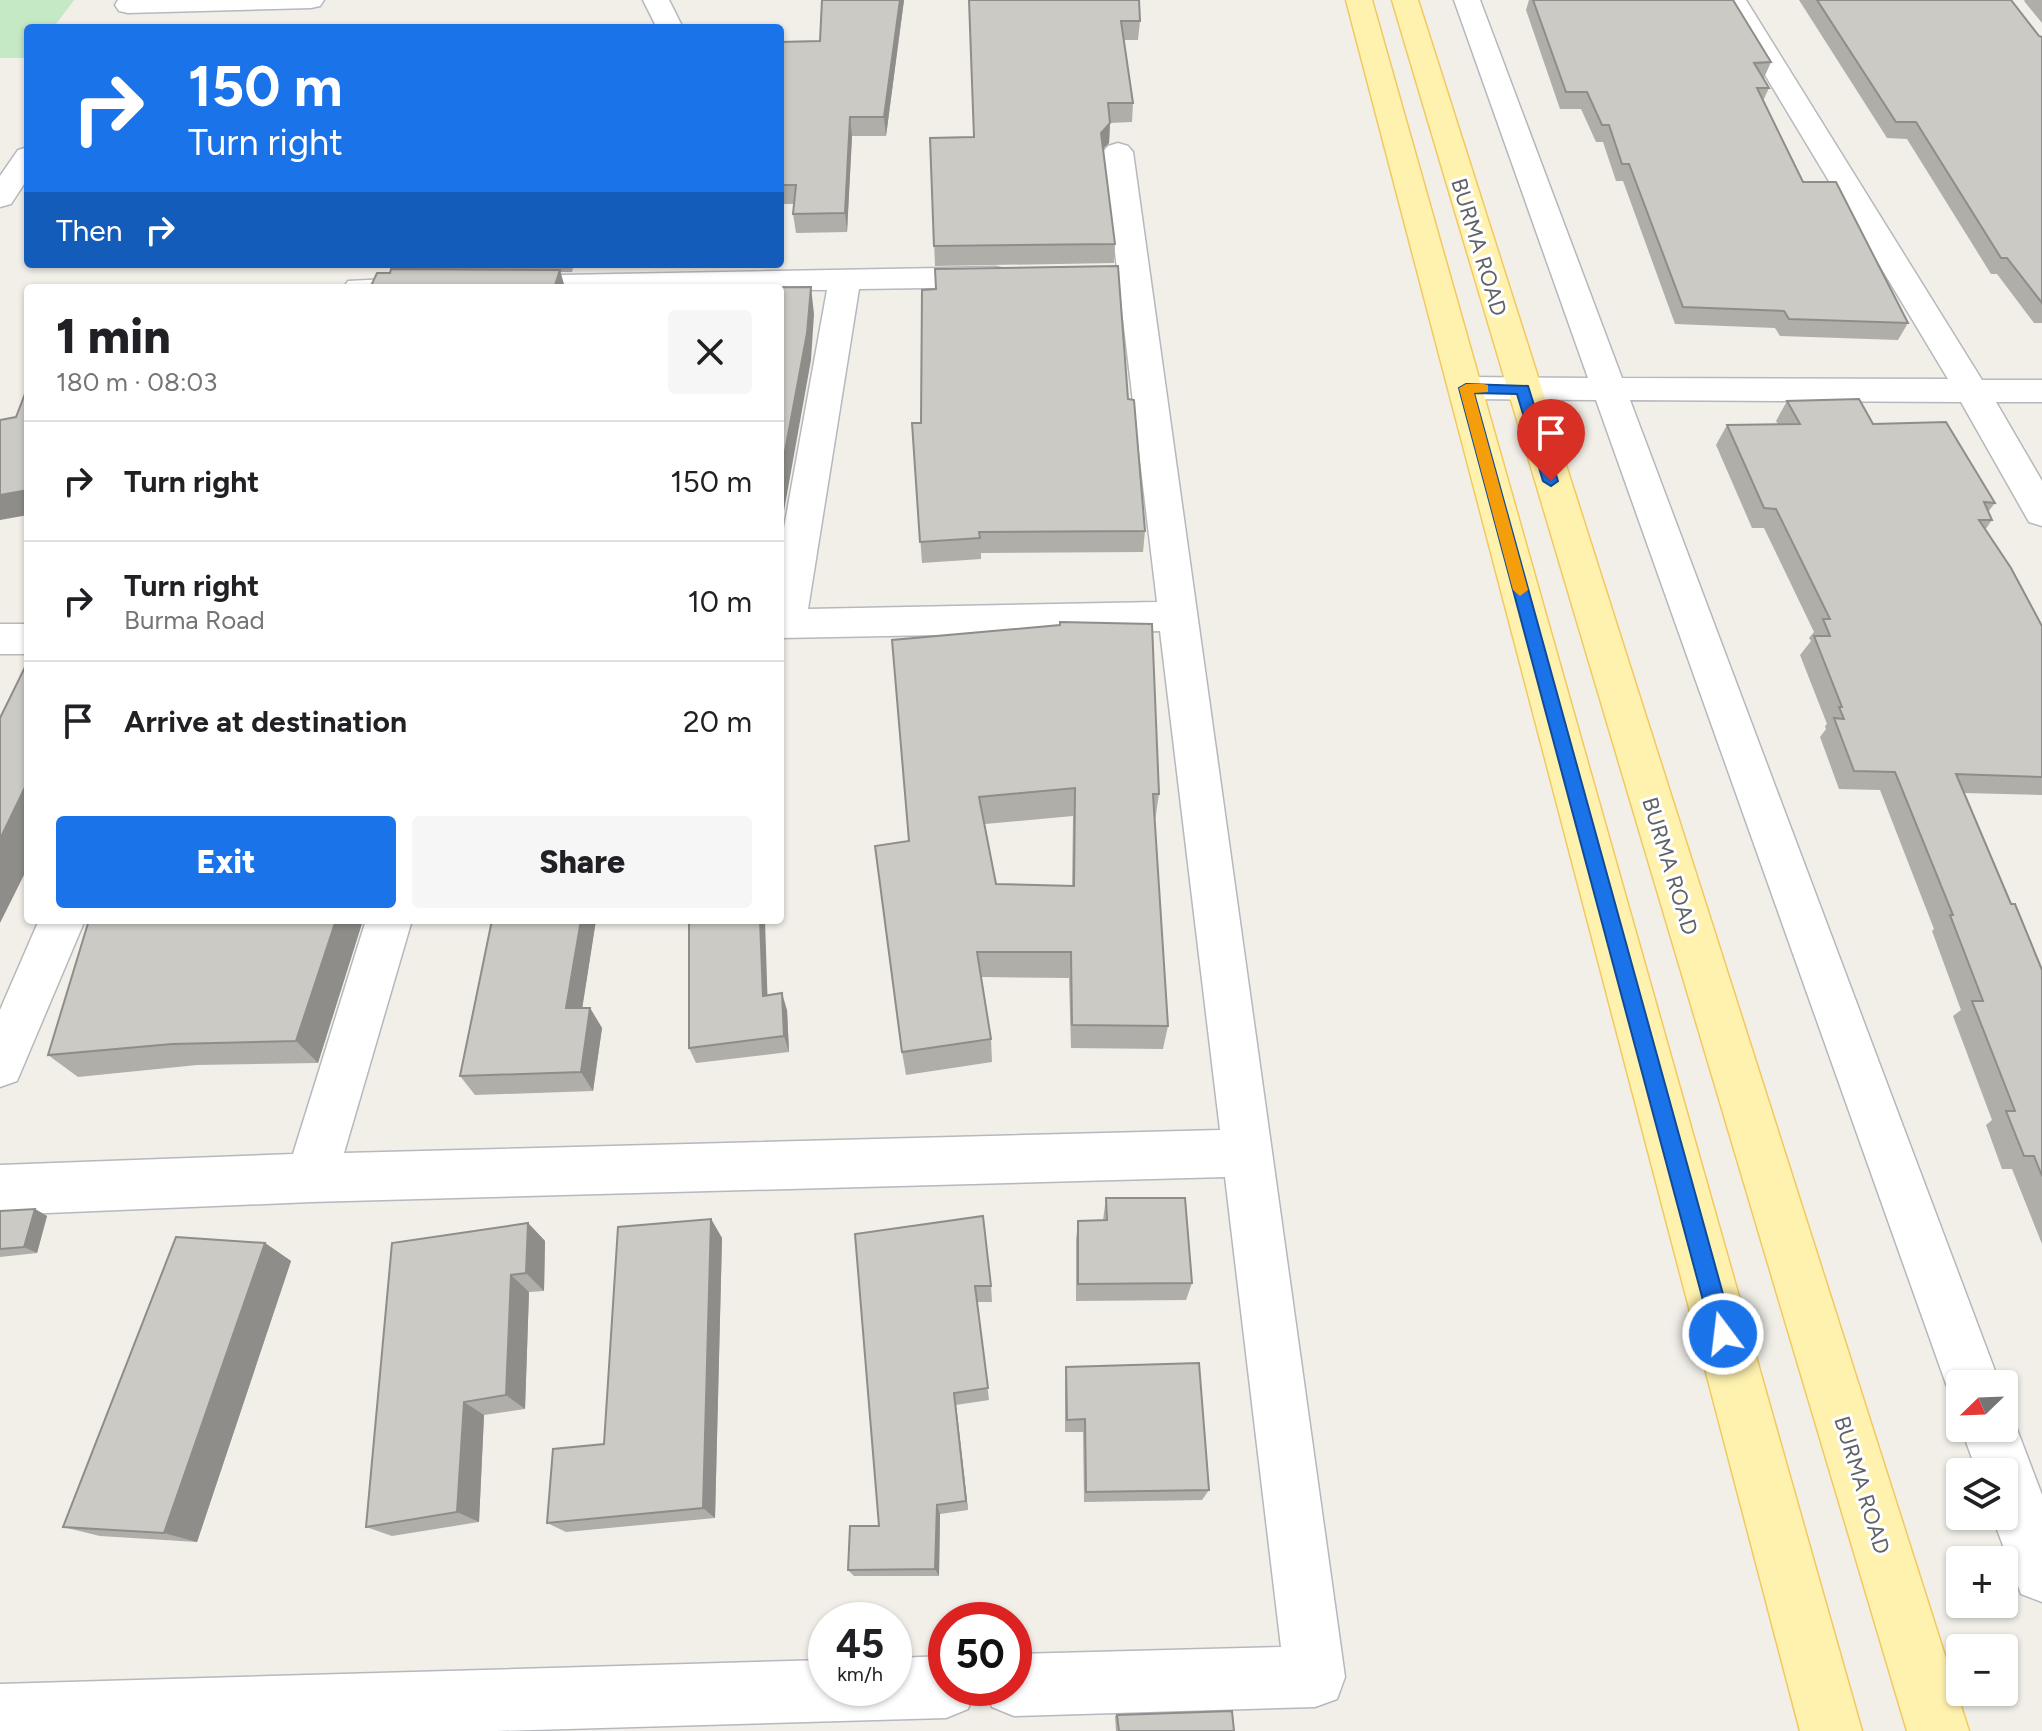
<!DOCTYPE html>
<html lang="en">
<head>
<meta charset="utf-8">
<style>
  body { margin:0; font-family:Figtree,sans-serif; background:#f6f6f6; color:#202124; height:100vh; display:flex; flex-direction:column; font-size:30px; white-space:nowrap }
  * { box-sizing:border-box; margin:0 }
  p { font-size:26px; color:#757577 }
  .icon { flex:none; width:44px; height:44px; fill:none; stroke:currentColor; stroke-width:2; stroke-linecap:round; stroke-linejoin:round }
  .map { position:relative; flex:1; overflow:hidden }
  .panel { position:absolute; left:24px; top:284px; width:760px; height:640px; display:flex; flex-direction:column; background:#fff; border-radius:8px; box-shadow:0 2px 6px #0004 }
  .panel>* { flex:none }
  .guide { position:absolute; left:24px; top:24px; width:760px; height:244px; border-radius:8px; box-shadow:0 2px 6px #0004; background:#1a73e8; color:#fff; overflow:hidden }
  .needle { width:52px; rotate:247deg }
  .controls { position:absolute; left:1946px; top:1370px; display:grid; gap:16px }
  .controls a { display:grid; place-items:center; width:72px; height:72px; border-radius:8px; background:#fff; box-shadow:0 2px 6px #0004; font-size:40px }
  .speed { position:absolute; left:808px; top:1602px; display:flex; gap:16px; font-size:40px; font-weight:700; text-align:center }
  .speed>* { display:grid; place-content:center; width:104px; height:104px; border-radius:50%; background:#fff; box-shadow:0 2px 6px #0004; line-height:1 }
  .speed small { font-size:20px; font-weight:400 }
  .speed .limit { border:12px solid #d22; background:#fff; color:#111 }
  .pin { position:absolute; display:grid; place-items:center; width:68px; height:68px; color:#fff; margin:-82px -34px; border-radius:50% 50% 50% 0; rotate:-45deg; box-shadow:0 0 8px #0007 }
  .pin .icon { rotate:45deg }
  .me { position:absolute; width:88px; margin:-44px; rotate:345deg; stroke-linejoin:round; filter:drop-shadow(0 0 6px #0008) }
  .turn { display:flex; align-items:center; gap:28px; height:168px; padding:0 32px; font-size:36px }
  .turn .icon { width:104px; height:104px; stroke-width:2.5 }
  .turn b { display:block; font-size:56px; line-height:68px }
  .then { display:flex; align-items:center; height:76px; padding:0 32px; background:#0003; gap:16px; font-size:30px }
  .round { display:grid; place-items:center; flex:none; width:84px; height:84px; border-radius:8px; background:#f6f6f6 }
  .headline { display:flex; align-items:center; justify-content:space-between; height:136px; padding:0 32px }
  h1 { font-size:48px; font-weight:800; line-height:60px }
  .cta { display:flex; gap:16px; margin-top:auto; padding:16px 32px }
  .cta a { flex:1; height:92px; border-radius:8px; background:#1a73e8; color:#fff; font-size:32px; font-weight:800; line-height:92px; text-align:center }
  .cta a+a { background:#f6f6f6; color:#202124 }
  ul { padding:0; list-style:none }
  li { display:flex; align-items:center; gap:24px; height:120px; padding:0 32px; border-top:2px solid #e0e0e0 }
  li div { flex:1 }
  li b { display:block; font-size:30px }
  li em { font-style:normal }
  .map>svg:first-child { display:block }
  .green { fill:#c5e8c5 }
  .lines { fill:none; stroke-linecap:round; stroke-linejoin:round }
  .minor-casing { stroke:#b5b8bc; stroke-width:3 }
  .major-casing { stroke:#f2c960; stroke-width:3 }
  .minor { fill:#fff; fill-rule:evenodd }
  .major { fill:#fff2af; fill-rule:evenodd }
  .wall { fill:#afaea9; fill-rule:evenodd }
  .shaded-wall { fill:#8f8d8a }
  .building { fill:#cccac5; stroke:#8f8d8a; stroke-width:2; fill-rule:evenodd }
  .route { fill:#1a73e8; stroke:#114b97; stroke-width:2 }
  .slow { fill:#f59e0b }
  .labels { text-anchor:middle; dominant-baseline:central; stroke-width:6; stroke-linejoin:round; paint-order:stroke }
  .street-label { font-size:22px; fill:#5f6368; stroke:#fff }
</style>
</head>
<body>
<div class="map">
<svg width="2042" height="1731" viewBox="0 0 2042 1731">
  <rect width="100%" height="100%" fill="#f1efe8"/>
  <polygon class="green" points="0,0 74,0 53,28 28,28 28,58 0,58"/>
  <g class="lines">
    <g class="minor-casing">
      <g id="minor">
        <polygon points="118,0 324,0 320,6 311,8 128,13 119,11 115,5"/>
        <polygon points="643,0 669,0 683,28 657,28"/>
        <polygon points="1454,0 1480,0 1622,378 1948,379 1720,0 1746,0 1982,380 2042,380 2042,402 1996,402 2042,481 2042,526 2029,522 1961,402 1630,400 2000,1384 1960,1384 1960,1406 1954,1403 1946,1384 1596,400 1466,399 1454,396 1449,388 1454,380 1466,377 1588,378"/>
        <polygon points="1118,143 1128,146 1133,152 1345,1677 1337,1699 1315,1707 1014,1716 992,1707 985,1688 1014,1688 1014,1654 1281,1647 1225,1177 311,1202 0,1215 0,1165 293,1154 366,920 412,920 344,1153 1220,1130 1160,631 780,638 780,550 827,290 489,286 494,279 505,276 996,267 1007,270 1012,277 1007,284 996,287 859,289 808,609 1157,602 1103,152 1108,146"/>
        <polygon points="28,147 28,178 11,204 0,207 0,176 18,150"/>
        <polygon points="428,277 439,280 444,287 343,288 348,281"/>
        <rect x="0" y="624" width="28" height="30"/>
        <polygon points="39,920 85,920 17,1081 0,1087 0,1010"/>
        <polygon points="2004,1406 2009,1408 2042,1495 2042,1602 2021,1594 1992,1516 2004,1516 2004,1472 1977,1472 1961,1428 2004,1428"/>
        <polygon points="946,1656 946,1688 976,1688 968,1709 946,1718 496,1731 0,1731 0,1684 826,1660 826,1688 894,1688 894,1658"/>
      </g>
    </g>
    <g class="major-casing">
      <g id="major">
        <polygon points="1346,0 1372,0 1862,1731 1800,1731"/>
        <polygon points="1392,0 1418,0 1969,1731 1907,1731"/>
      </g>
    </g>
    <use href="#minor" class="minor"/>
    <use href="#major" class="major"/>
  </g>
  <g class="wall">
    <polygon points="822,0 904,0 886,136 852,136 847,232 796,233 793,214 794,204 780,204 780,42 820,41"/>
    <polygon points="969,0 1140,21 1138,40 1124,40 1133,103 1132,122 1110,123 1109,143 1103,149 1115,244 1114,263 935,266 930,138 974,137"/>
    <polygon points="1529,0 1733,0 1771,62 1764,78 1769,88 1763,101 1803,182 1908,323 1898,340 1780,336 1775,328 1675,324 1623,181 1616,181 1603,142 1596,142 1581,109 1560,109 1526,10"/>
    <polygon points="1799,0 2011,0 2039,36 2042,37 2042,323 2034,323 1997,274 1991,274 1907,139 1887,138"/>
    <polygon points="2025,0 2042,0 2042,23 2024,1"/>
    <polygon points="400,264 574,264 572,272 560,272 565,288 390,273 402,269"/>
    <polygon points="1128,399 1145,531 1143,552 981,553 981,559 922,563 912,423"/>
    <polygon points="1787,401 1873,424 1995,503 1988,512 1992,520 1985,530 2042,626 2042,795 1964,793 2011,904 2042,970 2042,1244 2012,1169 2002,1169 1986,1125 1992,1120 1953,1016 1961,1010 1932,931 1934,929 1880,790 1839,789 1820,737 1826,729 1825,726 1827,724 1800,655 1811,641 1809,638 1814,632 1764,528 1752,528 1716,445 1727,425 1778,424 1776,421"/>
    <path d="M892,640L1159,794L1155,821L1168,1026L1163,1049L1071,1048L1069,978L981,977L991,1039L992,1062L906,1075L902,1052L909,841ZM1073,816L1072,886L996,884L985,824Z"/>
    <polygon points="89,920 363,920 318,1063 197,1065 78,1077 48,1055"/>
    <polygon points="492,920 596,920 582,1008 590,1008 602,1028 593,1091 475,1095 460,1076"/>
    <polygon points="768,995 787,1010 789,1052 696,1063 689,1048"/>
    <polygon points="1106,1198 1192,1283 1186,1300 1076,1301 1076,1240 1078,1221 1103,1220"/>
    <polygon points="35,1209 47,1216 37,1253 0,1257 0,1211"/>
    <polygon points="711,1219 722,1238 715,1518 566,1532 547,1523 604,1444"/>
    <polygon points="528,1223 545,1241 544,1291 529,1292 525,1409 484,1415 479,1522 392,1536 366,1527"/>
    <polygon points="855,1234 991,1286 992,1302 977,1302 989,1400 956,1405 968,1510 940,1514 939,1576 854,1576 848,1570 879,1526"/>
    <polygon points="265,1243 291,1261 197,1542 100,1536 63,1527"/>
    <polygon points="1066,1367 1209,1490 1202,1500 1084,1502 1083,1432 1065,1432 1065,1382"/>
    <polygon points="1117,1715 1234,1731 1116,1731 1115,1716"/>
  </g>
  <g class="shaded-wall">
    <polygon points="900,0 904,0 886,136 884,117"/>
    <polygon points="850,117 852,136 847,232 845,213"/>
    <polygon points="1110,123 1109,143 1100,152 1101,133"/>
    <polygon points="560,270 565,288 554,288"/>
    <polygon points="811,287 814,314 811,360 780,533 780,478"/>
    <polygon points="28,490 28,515 0,520 0,495"/>
    <polygon points="28,781 28,860 24,869 26,871 0,923 0,839"/>
    <polygon points="336,920 363,920 318,1063 296,1041"/>
    <polygon points="581,920 596,920 579,1029 566,1008"/>
    <polygon points="760,920 765,920 768,1012 763,996"/>
    <polygon points="782,993 787,1010 789,1052 784,1036"/>
    <polygon points="590,1008 602,1028 593,1091 581,1072"/>
    <polygon points="35,1209 47,1216 37,1253 24,1247"/>
    <polygon points="711,1219 722,1238 715,1518 703,1508"/>
    <polygon points="528,1223 545,1241 544,1291 526,1273"/>
    <polygon points="265,1243 291,1261 197,1542 164,1533"/>
    <polygon points="511,1275 529,1292 525,1409 506,1395"/>
    <polygon points="954,1393 956,1405 968,1510 966,1501"/>
    <polygon points="464,1402 484,1415 479,1522 457,1512"/>
    <polygon points="937,1505 940,1514 939,1576 935,1569"/>
  </g>
  <g class="building">
    <polygon points="822,0 900,0 884,117 850,117 845,213 793,214 796,185 780,185 780,42 820,41"/>
    <polygon points="969,0 1139,0 1140,21 1121,21 1133,103 1108,103 1110,123 1101,133 1115,244 934,246 930,138 974,137"/>
    <polygon points="1533,0 1733,0 1771,62 1754,63 1769,88 1757,88 1803,182 1836,182 1908,323 1789,319 1784,311 1683,307 1629,164 1622,164 1609,125 1602,125 1587,92 1566,92"/>
    <polygon points="1817,0 2011,0 2039,36 2042,37 2042,303 2007,258 2001,258 1916,122 1896,122"/>
    <polygon points="1118,266 1128,399 1134,400 1145,531 979,532 980,538 920,542 912,423 921,423 922,290 936,289 935,269"/>
    <polygon points="391,269 560,270 554,288 370,288 377,273 390,273"/>
    <polygon points="811,287 807,333 780,478 780,288 679,288"/>
    <polygon points="28,386 28,490 0,495 0,420 16,417"/>
    <polygon points="1859,399 1873,424 1946,422 1995,503 1984,502 1992,520 1979,520 2011,568 2042,626 2042,777 1956,774 2011,904 2015,904 2042,970 2042,1176 2034,1156 2024,1156 2006,1111 2015,1111 1972,1001 1983,1001 1950,915 1953,915 1895,772 1854,771 1834,718 1844,719 1839,707 1842,707 1814,636 1830,636 1823,619 1830,619 1776,509 1764,508 1727,425 1800,424 1787,401"/>
    <path d="M1060,622L1152,624L1159,794H1153L1168,1026L1072,1025L1071,952H977L991,1039L902,1052L875,846L909,841L892,640L1060,625ZM1075,788L1074,886L996,884L979,797Z"/>
    <polygon points="28,661 28,781 0,839 0,718"/>
    <polygon points="89,920 336,920 296,1041 172,1044 48,1055"/>
    <polygon points="492,920 581,920 566,1008 590,1008 581,1072 460,1076"/>
    <polygon points="689,920 760,920 763,996 782,993 784,1036 689,1048"/>
    <polygon points="1106,1198 1185,1198 1192,1283 1078,1284 1078,1221 1107,1220"/>
    <polygon points="35,1209 24,1247 0,1249 0,1211"/>
    <polygon points="983,1216 991,1286 975,1286 988,1388 954,1393 966,1501 937,1505 935,1569 848,1570 850,1526 879,1526 855,1234"/>
    <polygon points="711,1219 703,1508 547,1523 553,1449 604,1444 618,1227"/>
    <polygon points="528,1223 526,1273 511,1275 506,1395 464,1402 457,1512 366,1527 392,1243"/>
    <polygon points="176,1237 265,1243 164,1533 63,1527"/>
    <polygon points="1199,1363 1209,1490 1086,1492 1085,1419 1067,1420 1066,1367"/>
    <polygon points="1232,1711 1234,1731 1119,1731 1117,1715"/>
  </g>
  <polygon class="route" points="1466,384 1528,386 1558,481 1551,486 1543,481 1517,394 1474,393 1734,1334 1731,1342 1723,1345 1715,1342 1712,1334 1459,388"/>
  <polygon class="slow" points="1483,384 1488,385 1488,392 1474,393 1528,590 1520,596 1513,590 1459,388 1466,384"/>
  <g class="labels">
    <g class="street-label">
      <text transform="translate(1479 247) rotate(73)">BURMA ROAD</text>
      <text transform="translate(1670 866) rotate(73)">BURMA ROAD</text>
      <text transform="translate(1862 1485) rotate(73)">BURMA ROAD</text>
    </g>
  </g>
</svg>
<div class="controls">
<a><svg class="needle" viewBox="-14 -14 28 28"><path d="M0-13l5 13h-10z" fill="#e53935"/><path d="M0 13l5-13h-10z" fill="#757577"/></svg></a>
<a><svg class="icon" aria-label="layers" viewBox="0 0 24 24"><path d="M12 4l9 5-9 5-9-5zM3 14l9 5 9-5"/></svg></a>
<a>+</a>
<a>−</a>
</div>
<div class="speed"><div>45<small>km/h</small></div><div class="limit">50</div></div>
<div class="pin" style="left:1551px;top:481px;background:#d93025"><svg class="icon" aria-label="arrive" viewBox="0 0 24 24"><path d="M6 21V4h12l-3 4 3 4H6"/></svg></div>
<svg class="me" style="left:1723px;top:1334px" viewBox="-20 -20 40 40"><circle r="17" fill="#1a73e8" stroke="#fff" stroke-width="3"/><path d="M0-11L8 9 0 5-8 9z" fill="#fff"/></svg>
<div class="guide">
<div class="turn"><svg class="icon" aria-label="right" viewBox="0 0 24 24"><path d="M7 20v-9h11M14 6l5 5-5 5"/></svg><div><b>150 m</b>Turn right</div></div>
<div class="then">Then<svg class="icon" aria-label="right" viewBox="0 0 24 24"><path d="M7 20v-9h11M14 6l5 5-5 5"/></svg></div>
</div>
<section class="panel">
<div class="headline"><div><h1>1 min</h1><p>180 m · 08:03</p></div><a class="round"><svg class="icon" aria-label="close" viewBox="0 0 24 24"><path d="M6 6l12 12M18 6L6 18"/></svg></a></div>
<ul>
<li><svg class="icon" aria-label="right" viewBox="0 0 24 24"><path d="M7 20v-9h11M14 6l5 5-5 5"/></svg><div><b>Turn right</b></div><em>150 m</em></li>
<li><svg class="icon" aria-label="right" viewBox="0 0 24 24"><path d="M7 20v-9h11M14 6l5 5-5 5"/></svg><div><b>Turn right</b><p>Burma Road</p></div><em>10 m</em></li>
<li><svg class="icon" aria-label="arrive" viewBox="0 0 24 24"><path d="M6 21V4h12l-3 4 3 4H6"/></svg><div><b>Arrive at destination</b></div><em>20 m</em></li>
</ul>
<div class="cta"><a>Exit</a><a>Share</a></div>
</section>
</div>
</body>
</html>
